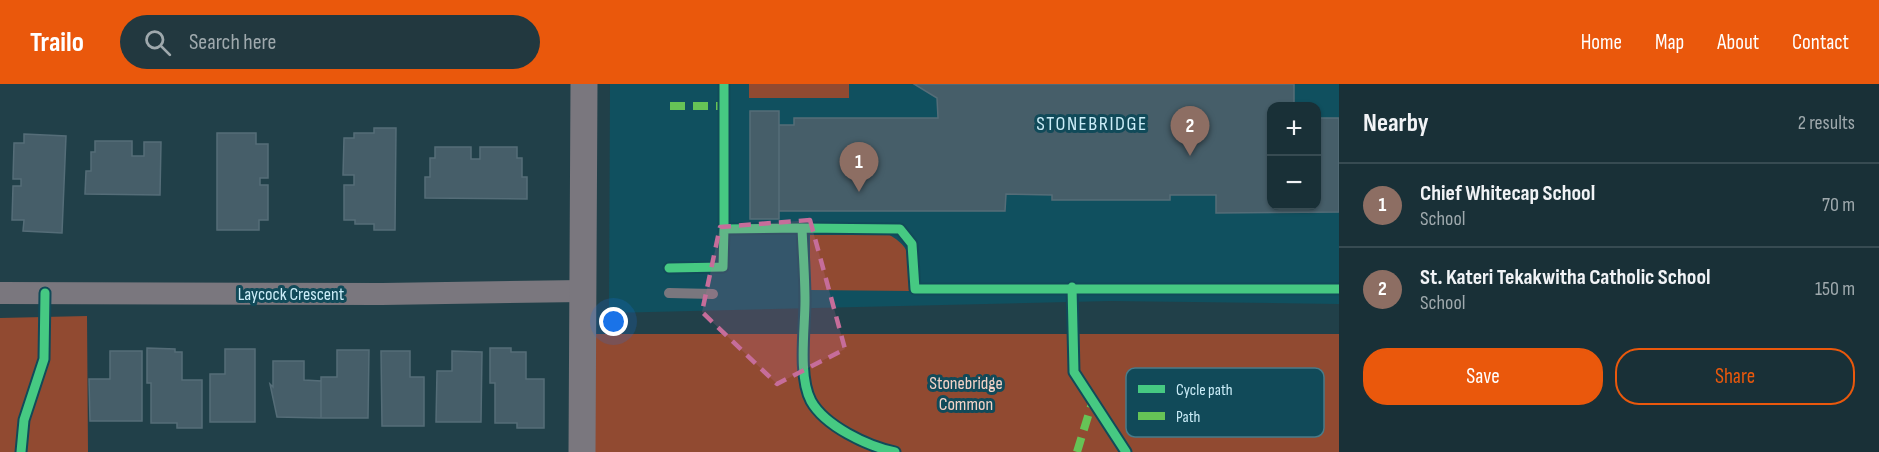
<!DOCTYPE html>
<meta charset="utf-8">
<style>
body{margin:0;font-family:"Sofia Sans Condensed",sans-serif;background:#22383f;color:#f1f3f6}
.controls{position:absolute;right:18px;top:18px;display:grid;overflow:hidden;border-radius:12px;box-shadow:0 2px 4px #0004}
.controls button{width:54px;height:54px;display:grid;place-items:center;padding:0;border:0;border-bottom:2px solid #374b52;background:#193037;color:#f1f3f6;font:30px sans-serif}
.you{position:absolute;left:614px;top:238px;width:21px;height:21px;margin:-15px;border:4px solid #fff;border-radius:50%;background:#1a73e8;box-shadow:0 0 0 9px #1a73e833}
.badge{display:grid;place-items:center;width:39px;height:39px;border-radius:50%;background:#ea580c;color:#fff;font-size:20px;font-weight:700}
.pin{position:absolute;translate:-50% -50px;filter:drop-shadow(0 2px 3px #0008)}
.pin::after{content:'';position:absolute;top:32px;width:21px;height:18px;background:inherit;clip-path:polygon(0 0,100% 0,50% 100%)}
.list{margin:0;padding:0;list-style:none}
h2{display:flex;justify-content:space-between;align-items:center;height:78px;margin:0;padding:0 24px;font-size:26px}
h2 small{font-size:20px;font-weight:400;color:#9fa9ad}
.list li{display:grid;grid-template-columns:39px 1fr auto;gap:18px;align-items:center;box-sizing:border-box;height:84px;padding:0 24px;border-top:2px solid #374b52}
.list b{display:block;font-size:22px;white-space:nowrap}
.list p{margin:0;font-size:20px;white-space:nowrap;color:#9fa9ad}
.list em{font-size:20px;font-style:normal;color:#9fa9ad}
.actions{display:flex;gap:12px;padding:18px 24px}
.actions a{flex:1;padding:14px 0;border:2px solid #ea580c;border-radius:24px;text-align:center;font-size:21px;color:#ea580c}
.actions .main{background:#ea580c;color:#fff}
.icon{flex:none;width:33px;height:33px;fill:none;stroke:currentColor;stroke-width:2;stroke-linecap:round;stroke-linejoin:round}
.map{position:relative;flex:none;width:1339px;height:368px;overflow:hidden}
header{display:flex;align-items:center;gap:36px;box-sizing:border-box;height:84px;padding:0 30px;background:#ea580c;color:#fff}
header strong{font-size:28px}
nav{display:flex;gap:33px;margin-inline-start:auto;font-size:21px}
.search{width:420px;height:54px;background:#22383f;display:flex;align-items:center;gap:15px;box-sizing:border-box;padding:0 21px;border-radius:33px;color:#9fa9ad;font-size:22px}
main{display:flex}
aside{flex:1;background:#193037}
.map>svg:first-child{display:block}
</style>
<header>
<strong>Trailo</strong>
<div class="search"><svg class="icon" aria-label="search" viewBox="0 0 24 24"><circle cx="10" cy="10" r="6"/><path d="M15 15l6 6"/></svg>Search here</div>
<nav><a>Home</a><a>Map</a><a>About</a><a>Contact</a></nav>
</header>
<main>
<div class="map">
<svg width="1339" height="368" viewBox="0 0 1339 368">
<rect width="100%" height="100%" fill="#214049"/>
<path fill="#10505f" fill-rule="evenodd" d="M 610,0 L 1339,0 L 1339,220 L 1110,217 L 609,229 ZM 1272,22 L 1316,22 L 1316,122 L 1272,122 Z"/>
<path fill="#914a31" d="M 749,0 L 849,0 L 849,14 L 749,14 Z
M 888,150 C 915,165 910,179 910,207 L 810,206 L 810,151 Z
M 87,232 L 88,368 L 0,368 L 0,234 Z
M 593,250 L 1339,250 L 1339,368 L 593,368 Z"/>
<path fill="#465e69" stroke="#556d78" stroke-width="1.5" d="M 914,0 L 1294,0 L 1294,22 L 1272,22 L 1272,122 L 1316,122 L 1316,34 L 1339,34 L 1339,128 L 1216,129 L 1216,111 L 1170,111 L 1170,116 L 1052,116 L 1052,111 L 1006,110 L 1005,127 L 779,127 L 779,41 L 794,41 L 794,34 L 938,34 L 937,14 Z
M 750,27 L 779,27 L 779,135 L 750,135 Z
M 374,44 L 396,44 L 395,146 L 374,146 L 374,140 L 355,140 L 355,136 L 344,136 L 344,101 L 354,101 L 354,91 L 343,91 L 344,54 L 354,54 L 354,49 L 374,49 Z
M 217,49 L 256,49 L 256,60 L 268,60 L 268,94 L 260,94 L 260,101 L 268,101 L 268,136 L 259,136 L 259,146 L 217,146 Z
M 24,50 L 66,52 L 62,149 L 23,147 L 24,136 L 12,136 L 13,102 L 21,102 L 21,95 L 13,95 L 14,59 L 24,59 Z
M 95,57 L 132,57 L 132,72 L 144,72 L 144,58 L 161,58 L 160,111 L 85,110 L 86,87 L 91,87 L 91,68 L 95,68 Z
M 435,63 L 471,63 L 471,75 L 480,75 L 480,63 L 517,63 L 517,74 L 522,74 L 522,93 L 527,93 L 527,115 L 425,114 L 425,93 L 430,93 L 430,74 L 435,74 Z
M 147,264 L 175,265 L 175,268 L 182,268 L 182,296 L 202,296 L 202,344 L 177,344 L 177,339 L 151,339 L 151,299 L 147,299 Z
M 490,264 L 511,264 L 511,268 L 526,268 L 526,295 L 544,295 L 544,344 L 517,344 L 517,339 L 495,339 L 495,299 L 490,299 Z
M 225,265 L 255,265 L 255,338 L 210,338 L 210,290 L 225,290 Z
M 337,266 L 369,266 L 368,334 L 321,334 L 321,293 L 337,293 Z
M 110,267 L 142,267 L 142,337 L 90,337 L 89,295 L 110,295 Z
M 381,267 L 410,267 L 410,293 L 424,293 L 424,342 L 382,342 Z
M 452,267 L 482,268 L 481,338 L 436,338 L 437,287 L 452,287 Z
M 273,277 L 304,277 L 304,296 L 321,297 L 321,334 L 277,333 L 270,300 L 273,303 Z"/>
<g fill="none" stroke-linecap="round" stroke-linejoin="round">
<path stroke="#7a777e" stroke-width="10" d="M 669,209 L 713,210"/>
<path stroke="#7a777e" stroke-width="22" d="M 0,209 L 382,210 L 582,207"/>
<path stroke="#7a777e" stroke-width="27" d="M 582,368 L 584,0"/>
<path stroke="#66c356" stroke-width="8" stroke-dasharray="15 8" stroke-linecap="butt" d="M 670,22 L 724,22
M 1077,368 L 1093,316"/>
<defs>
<path id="cycleway" d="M 724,0 L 724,145
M 802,144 L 900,145 L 912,160 L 915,205 L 1339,205
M 669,184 L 723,183 L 724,145 L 802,144 C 803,168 805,193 805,217 C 805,244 798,293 811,317 C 825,342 867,362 895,368
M 1072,203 L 1074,288 L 1126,368
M 21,368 L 24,336 L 44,275 L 45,209"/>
</defs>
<use href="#cycleway" stroke="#114a59" stroke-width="13"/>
<use href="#cycleway" stroke="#46c982" stroke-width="9"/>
</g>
<path fill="#c66d9a" fill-opacity="0.2" stroke="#c66d9a" stroke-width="4.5" stroke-dasharray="12 8" stroke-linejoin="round" d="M 810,136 L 845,265 L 777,300 L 702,228 L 720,143 Z"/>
<g text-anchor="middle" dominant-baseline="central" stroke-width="6" stroke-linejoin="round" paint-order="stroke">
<g font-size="18" fill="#cbedf8" stroke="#114a59">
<text x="291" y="210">Laycock Crescent</text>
</g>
<g font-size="18" fill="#f4d4c8" stroke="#114a59">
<text x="966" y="299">Stonebridge<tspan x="966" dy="21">Common</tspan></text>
</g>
<g font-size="20" letter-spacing="1.5" fill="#cbedf8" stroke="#114a59">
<text x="1092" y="40">STONEBRIDGE</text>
</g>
</g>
<rect x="1126" y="284" width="198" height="69" rx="9" fill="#114a59" stroke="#497b89" stroke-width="1.5"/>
<rect x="1138" y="301" width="27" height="8" fill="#46c982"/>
<rect x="1138" y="328" width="27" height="8" fill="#66c356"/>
<g font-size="16" fill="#cbedf8">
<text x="1176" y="311">Cycle path</text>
<text x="1176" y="338">Path</text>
</g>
</svg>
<div class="controls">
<button>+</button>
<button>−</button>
</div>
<div class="you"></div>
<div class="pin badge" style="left:859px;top:108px;background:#8d6e63">1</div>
<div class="pin badge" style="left:1190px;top:72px;background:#8d6e63">2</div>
</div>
<aside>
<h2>Nearby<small>2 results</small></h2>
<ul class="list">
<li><span class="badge" style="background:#8d6e63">1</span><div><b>Chief Whitecap School</b><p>School</p></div><em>70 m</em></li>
<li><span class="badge" style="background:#8d6e63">2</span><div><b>St. Kateri Tekakwitha Catholic School</b><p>School</p></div><em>150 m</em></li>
</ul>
<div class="actions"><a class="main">Save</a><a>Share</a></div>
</aside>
</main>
